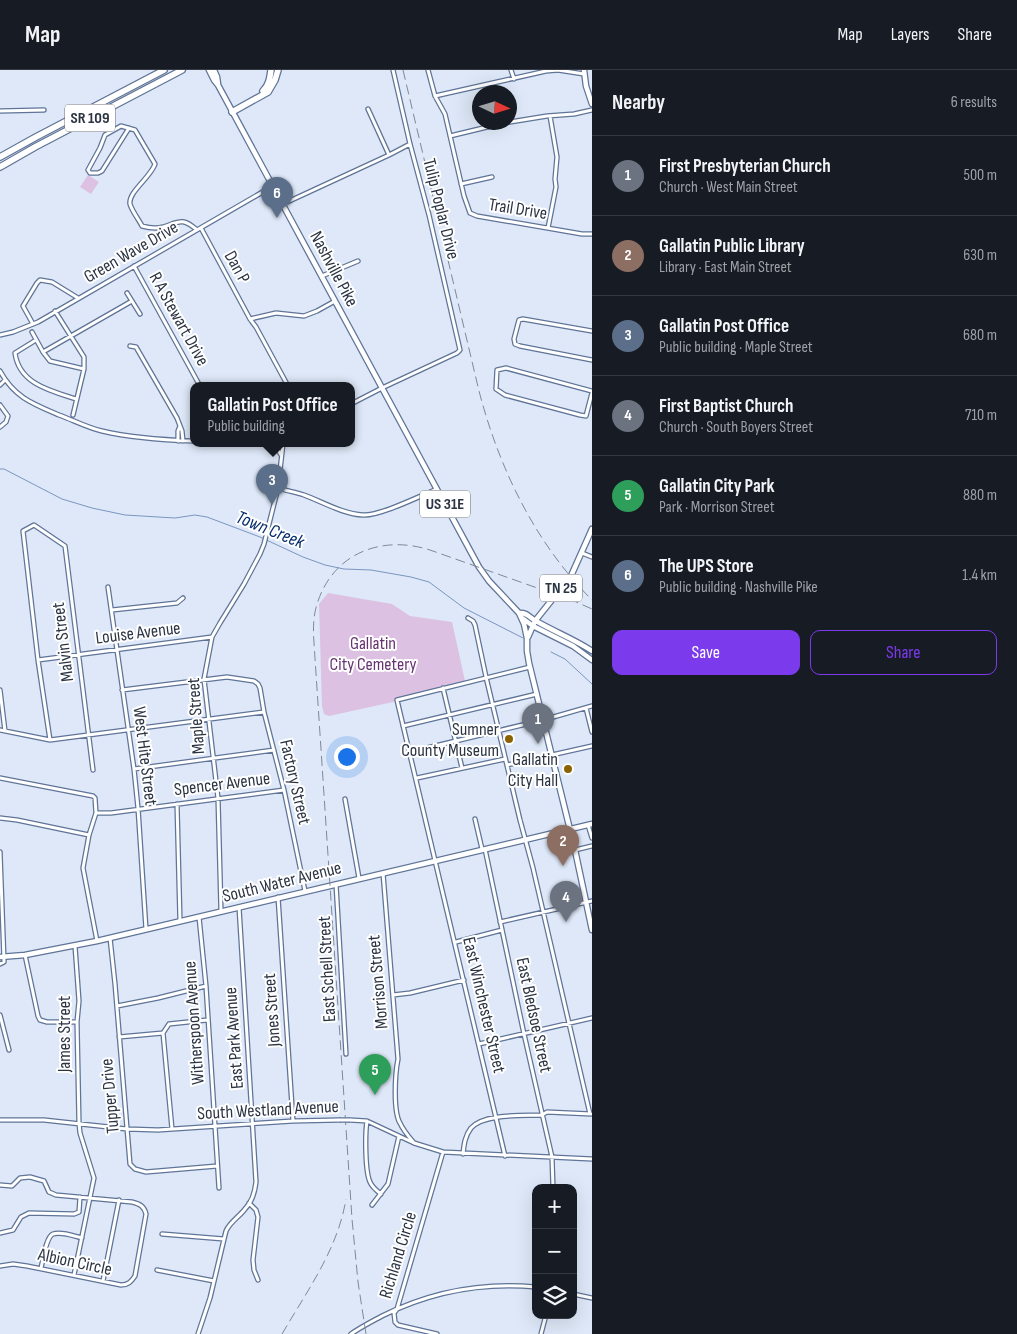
<!DOCTYPE html>
<meta charset="utf-8">
<style>
body{margin:0;font-family:"Sofia Sans Condensed",sans-serif;background:#242831;color:#f1f3f6}
.controls{position:absolute;right:15px;bottom:15px;display:grid;overflow:hidden;border-radius:10px;box-shadow:0 5px 20px #0002}
.controls button{width:45px;height:45px;display:grid;place-items:center;padding:0;border:0;border-bottom:1px solid #363941;background:#171b24;color:#f1f3f6;font:25px sans-serif}
.compass{position:absolute;left:472px;top:15px;width:45px;height:45px;border-radius:50%;background:#171b24;box-shadow:0 5px 20px #0002;rotate:94deg}
.you{position:absolute;left:346px;top:686px;width:18px;height:18px;margin:-12px;border:4px solid #fff;border-radius:50%;background:#1a73e8;box-shadow:0 0 0 8px #1a73e833}
.badge{display:grid;place-items:center;width:32px;height:32px;border-radius:50%;background:#7c3aed;color:#fff;font-size:16px;font-weight:700}
.pin{position:absolute;translate:-50% -41px;filter:drop-shadow(0 1px 2px #0008)}
.pin::after{content:'';position:absolute;top:26px;width:18px;height:15px;background:inherit;clip-path:polygon(0 0,100% 0,50% 100%)}
.popup{position:absolute;left:190px;top:312px;width:165px;height:65px;box-sizing:border-box;display:grid;place-content:center;border-radius:10px;background:#171b24;filter:drop-shadow(0 1px 4px #0005);font-size:16px;white-space:nowrap;color:#9ea1a6}
.popup b{font-size:19px;color:#f1f3f6}
.popup::after{content:'';position:absolute;left:50%;top:100%;margin-left:-10px;border:10px solid transparent;border-top-color:#171b24}
.list{margin:0;padding:0;list-style:none}
h2{display:flex;justify-content:space-between;align-items:center;height:65px;margin:0;padding:0 20px;font-size:21px}
h2 small{font-size:16px;font-weight:400;color:#9ea1a6}
.list li{display:grid;grid-template-columns:32px 1fr auto;gap:15px;align-items:center;box-sizing:border-box;height:80px;padding:0 20px;border-top:1px solid #363941}
.list b{display:block;font-size:19px;white-space:nowrap}
.list p{margin:0;font-size:16px;white-space:nowrap;color:#9ea1a6}
.list em{font-size:16px;font-style:normal;color:#9ea1a6}
.actions{display:flex;gap:10px;padding:15px 20px}
.actions a{flex:1;padding:11px 0;border:1px solid #7c3aed;border-radius:10px;text-align:center;font-size:18px;color:#7c3aed}
.actions .main{background:#7c3aed;color:#fff}
.icon{flex:none;width:28px;height:28px;fill:none;stroke:currentColor;stroke-width:2;stroke-linecap:round;stroke-linejoin:round}
.map{position:relative;flex:none;width:592px;height:1264px;overflow:hidden}
header{display:flex;align-items:center;gap:30px;box-sizing:border-box;height:70px;padding:0 25px;background:#171b24;border-bottom:1px solid #363941}
header strong{font-size:24px}
nav{display:flex;gap:28px;margin-inline-start:auto;font-size:18px}
main{display:flex}
aside{flex:1;background:#171b24}
.map>svg:first-child{display:block}
</style>
<header>
<strong>Map</strong>
<nav><a>Map</a><a>Layers</a><a>Share</a></nav>
</header>
<main>
<div class="map">
<svg width="592" height="1264" viewBox="0 0 592 1264">
<rect width="100%" height="100%" fill="#dee8f8"/>
<path fill="#dcc1e2" d="M 88,105 L 99,112 L 91,124 L 80,117 Z
M 328,523 L 392,534 L 410,546 L 452,552 L 465,611 L 400,628 L 393,632 L 329,646 L 324,644 L 322,636 L 319,534 Z"/>
<g fill="none" stroke-linecap="round" stroke-linejoin="round">
<path stroke="#7b95c0" stroke-width="1" d="M 0,399 L 4,399 L 62,429 L 92,438 L 125,445 L 175,448 L 195,445 L 207,447 L 260,467 L 303,487 L 325,495 L 344,499 L 371,500 L 411,507 L 429,512 L 464,538 L 523,568
M 551,582 L 565,589 L 592,614"/>
<defs>
<path id="minor" d="M 428,0 L 435,26 L 445,44 L 464,126 L 470,143 L 477,146 L 582,164 L 592,164
M 511,0 L 514,9
M 558,0 L 584,4
M 435,26 L 546,1 L 558,0
M 368,39 L 389,85
M 0,41 L 44,40
M 510,52 L 547,46 L 574,44 L 592,40
M 129,58 L 102,101 L 98,103 L 90,103 L 88,100 L 100,78 L 105,65 L 121,56 L 135,60 L 155,94 C 151,107 128,122 130,134 C 132,141 139,150 142,156 C 149,158 156,159 163,157 C 179,152 182,147 197,160
M 450,66 L 508,52
M 461,114 L 492,107
M 283,134 L 389,85 L 410,74
M 201,158 L 250,249 L 256,257 L 288,316
M 548,158 L 556,117 L 555,109 L 557,87 L 550,46
M 134,196 L 200,316
M 322,206 L 358,191
M 127,223 L 140,244
M 55,241 L 84,287 L 84,299 L 73,345
M 250,249 L 276,243 L 304,246 L 317,241 L 335,231
M 33,254 L 23,236 L 37,213 L 40,210 L 52,212 L 78,228
M 592,261 L 523,249 L 519,250 L 514,269 L 515,274 L 520,276 L 592,290
M 32,262 L 43,282 L 50,291 L 84,299
M 0,265 L 13,262 L 38,252 L 273,116
M 36,270 L 15,283 C 19,314 51,321 76,329
M 130,276 L 136,277 L 177,348 L 182,361 L 183,371
M 43,282 L 132,231
M 0,301 C 14,327 33,334 59,345 C 73,350 88,358 102,361 C 132,368 163,370 193,371
M 0,315 L 5,310
M 592,321 L 506,298 L 497,300 L 496,319 L 505,325 L 580,345 L 586,346 L 592,323
M 351,334 L 382,318 L 457,283 L 460,280 L 429,145 L 410,74 L 393,0
M 0,335 L 8,346 L 6,352 L 0,357
M 178,371 L 178,361 L 180,356
M 273,374 L 277,378 L 281,385
M 278,418 C 287,421 296,422 304,425 C 323,432 343,444 363,445 C 380,446 420,426 437,419
M 582,483 L 592,487
M 108,517 L 134,699 L 138,738 L 146,859
M 112,540 L 177,533 L 183,528
M 468,548 L 473,551 L 475,555 L 486,607 L 520,750 L 533,798 L 590,1044
M 38,590 L 212,567
M 443,618 L 462,698
M 0,620 L 5,661
M 122,620 L 227,607 L 254,611 L 258,614 L 260,618 L 264,642 L 284,720 L 305,821
M 586,638 L 592,662
M 403,656 L 537,624
M 0,660 L 50,670 L 264,642
M 50,670 L 38,590 L 23,461 L 34,455 L 65,476 L 93,700
M 410,682 L 543,650 L 592,636
M 507,695 L 592,676
M 134,699 L 274,680
M 0,708 L 93,726 L 95,728 L 96,743 L 89,765 L 83,798 L 97,871
M 417,708 L 505,689
M 345,729 L 359,808
M 177,734 L 180,851
M 96,743 L 111,743 L 284,720
M 0,748 L 17,750 L 89,765
M 475,749 L 482,779
M 588,755 L 592,768
M 485,779 L 524,964 L 552,1087 L 553,1118
M 575,780 L 592,776
M 0,782 L 4,890 L 4,892 L 0,894
M 383,803 L 398,989 C 395,1004 393,1041 400,1053 C 403,1060 409,1067 414,1073
M 336,814 L 346,984
M 278,827 L 293,1051
M 221,841 L 218,728 L 204,609 L 212,567 L 220,553 L 244,514 L 260,484 L 264,474 L 278,418 L 283,374
M 199,847 L 206,916 L 219,1118
M 500,852 L 592,831
M 110,868 L 115,914 L 130,1094 L 135,1099 L 146,1102 L 217,1096
M 456,872 L 502,860
M 25,885 L 38,946 L 40,950 L 47,952 L 77,952
M 393,925 L 410,923 L 464,910
M 117,936 L 158,928 L 206,916
M 0,945 L 9,980
M 163,963 L 172,1059
M 163,963 L 169,954 L 207,950
M 119,967 L 163,963
M 479,974 L 592,948
M 0,1050 L 44,1050 L 127,1059 L 158,1060 L 293,1051 L 339,1050
M 350,1050 L 367,1051 L 414,1073 L 443,1082 L 592,1089
M 367,1051 C 365,1064 365,1101 370,1112 C 372,1117 377,1121 381,1124
M 463,1084 C 464,1074 465,1066 471,1058 C 484,1043 524,1046 542,1045 L 547,1042 L 591,1044
M 505,1086 L 397,630 L 530,597
M 0,1115 L 12,1116 L 20,1108 L 30,1107 L 44,1111 L 49,1122 L 56,1125 L 132,1132 C 140,1134 144,1136 146,1144 L 135,1206 C 131,1212 128,1215 121,1215 L 27,1196 L 13,1194 L 0,1196
M 249,1133 L 256,1140 L 258,1147 L 253,1190 L 254,1200 L 258,1210
M 372,1135 L 388,1114 L 399,1066
M 0,1163 L 13,1160 L 21,1147 L 29,1143 L 74,1144 L 79,1142 L 80,1127
M 162,1164 L 224,1169
M 41,1198 C 43,1190 46,1167 53,1164 C 61,1161 74,1166 82,1168
M 157,1200 L 214,1211
M 74,1205 L 94,1108 L 80,1063 L 79,1053 L 77,952 L 79,931 L 75,876
M 103,1211 L 119,1130
M 573,1224 L 592,1228
M 198,1264 L 210,1228 L 226,1161 C 230,1152 239,1147 245,1139 C 252,1132 255,1121 256,1112 L 239,837
M 351,1264 C 361,1257 371,1252 382,1246 C 430,1222 482,1212 536,1217
M 437,1264 L 398,1255 L 395,1252 L 394,1243 L 397,1239 L 443,1082
M 541,1264 L 546,1245"/>
<path id="major" d="M 209,0 L 214,10 L 218,15 L 479,497 L 489,511 L 519,543 L 524,554 L 527,568 L 527,581 L 529,593 L 575,780 L 592,860
M 214,0 L 217,7 L 218,14
M 584,0 L 586,16 L 592,34
M 519,543 C 527,542 530,548 536,551 C 555,562 574,569 592,581
M 522,548 L 533,556 L 573,576 L 592,590
M 528,567 L 535,551 L 571,506 L 592,459
M 0,887 L 25,885 L 97,871 L 592,754"/>
<path id="highway" d="M 263,21 C 269,15 270,8 271,0
M 232,42 L 268,22 L 275,10 L 278,0
M 0,87 L 36,67 L 164,0
M 0,97 L 35,77 L 182,0"/>
</defs>
<use href="#minor" stroke="#5f7497" stroke-width="5.5"/>
<use href="#major" stroke="#5f7497" stroke-width="7"/>
<use href="#highway" stroke="#5f7497" stroke-width="8"/>
<use href="#minor" stroke="#fff" stroke-width="3"/>
<use href="#major" stroke="#fff" stroke-width="4.5"/>
<use href="#highway" stroke="#fff" stroke-width="5.5"/>
<path stroke="#7e8897" stroke-width="1" stroke-dasharray="10 5" stroke-linecap="butt" d="M 403,0 L 479,321 C 499,398 535,473 592,530
M 282,1264 C 307,1221 338,1179 346,1129
M 366,1264 L 358,1212 L 352,1149 L 314,573 C 313,559 313,545 318,531 C 335,482 383,465 430,480 L 574,531 L 592,539"/>
<defs>
<path id="minor-bridge" d="M 339,1050 L 350,1050"/>
</defs>
<use href="#minor-bridge" stroke="#5f7497" stroke-width="5.5" stroke-linecap="butt"/>
<use href="#minor-bridge" stroke="#fff" stroke-width="3"/>
</g>
<g fill="#8a6202" stroke="#fff" stroke-width="2">
<circle cx="509" cy="669" r="5"/>
<circle cx="568" cy="699" r="5"/>
</g>
<g text-anchor="middle" dominant-baseline="central" stroke-width="4" stroke-linejoin="round" paint-order="stroke">
<g fill="#fff" stroke="#6b717b" stroke-width="1">
<rect x="65" y="34.5" width="50" height="27" rx="4"/>
<rect x="420" y="420.5" width="50" height="27" rx="4"/>
<rect x="540" y="504.5" width="42" height="27" rx="4"/>
</g>
<g font-size="16" font-weight="bold" fill="#2b3443">
<text x="90" y="48">SR 109</text>
<text x="445" y="434">US 31E</text>
<text x="561" y="518">TN 25</text>
</g>
<g font-size="18" fill="#2b3443" stroke="#fff">
<text transform="translate(441 139) rotate(76)">Tulip Poplar Drive</text>
<text transform="translate(518 139) rotate(9)">Trail Drive</text>
<text transform="translate(131 182) rotate(-30)">Green Wave Drive</text>
<text transform="translate(237 197) rotate(61)">Dan P</text>
<text transform="translate(334 199) rotate(62)">Nashville Pike</text>
<text transform="translate(179 249) rotate(61)">R A Stewart Drive</text>
<text transform="translate(138 563) rotate(-7)">Louise Avenue</text>
<text transform="translate(63 572) rotate(-97)">Malvin Street</text>
<text transform="translate(196 646) rotate(-94)">Maple Street</text>
<text transform="translate(145 686) rotate(83)">West Hite Street</text>
<text transform="translate(295 712) rotate(77)">Factory Street</text>
<text transform="translate(222 714) rotate(-7)">Spencer Avenue</text>
<text transform="translate(282 812) rotate(-14)">South Water Avenue</text>
<text transform="translate(327 899) rotate(-93)">East Schell Street</text>
<text transform="translate(378 912) rotate(-95)">Morrison Street</text>
<text transform="translate(484 935) rotate(77)">East Winchester Street</text>
<text transform="translate(272 940) rotate(-94)">Jones Street</text>
<text transform="translate(534 945) rotate(78)">East Bledsoe Street</text>
<text transform="translate(194 953) rotate(-94)">Witherspoon Avenue</text>
<text transform="translate(64 964) rotate(-90)">James Street</text>
<text transform="translate(234 968) rotate(-94)">East Park Avenue</text>
<text transform="translate(110 1026) rotate(-95)">Tupper Drive</text>
<text transform="translate(268 1040) rotate(-3)">South Westland Avenue</text>
<text transform="translate(398 1185) rotate(-73)">Richland Circle</text>
<text transform="translate(75 1192) rotate(12)">Albion Circle</text>
</g>
<g font-size="18" fill="#673373" stroke="#fff">
<text x="373" y="573">Gallatin<tspan x="373" dy="21">City Cemetery</tspan></text>
</g>
<g font-size="18" fill="#2b3443" stroke="#fff" text-anchor="end">
<text x="499" y="659">Sumner<tspan x="499" dy="21">County Museum</tspan></text>
<text x="558" y="689">Gallatin<tspan x="558" dy="21">City Hall</tspan></text>
</g>
<g font-size="19" font-style="italic" fill="#082f6e" stroke="#fff">
<text transform="translate(270 460) rotate(22)">Town Creek</text>
</g>
</g>
</svg>
<div class="controls">
<button>+</button>
<button>−</button>
<button><svg class="icon" aria-label="layers" viewBox="0 0 24 24"><path d="M12 4l9 5-9 5-9-5zM3 14l9 5 9-5"/></svg></button>
</div>
<svg class="compass" viewBox="-18 -18 36 36"><path d="M0-13l5 13h-10z" fill="#e53935"/><path d="M0 13l5-13h-10z" fill="#9ea1a6"/></svg>
<div class="you"></div>
<div class="pin badge" style="left:538px;top:674px;background:#6b7280">1</div>
<div class="pin badge" style="left:563px;top:796px;background:#8d6e63">2</div>
<div class="pin badge" style="left:272px;top:435px;background:#5c6f8a">3</div>
<div class="popup"><b>Gallatin Post Office</b>Public building</div>
<div class="pin badge" style="left:566px;top:852px;background:#6b7280">4</div>
<div class="pin badge" style="left:375px;top:1025px;background:#2e9e5b">5</div>
<div class="pin badge" style="left:277px;top:148px;background:#5c6f8a">6</div>
</div>
<aside>
<h2>Nearby<small>6 results</small></h2>
<ul class="list">
<li><span class="badge" style="background:#6b7280">1</span><div><b>First Presbyterian Church</b><p>Church · West Main Street</p></div><em>500 m</em></li>
<li><span class="badge" style="background:#8d6e63">2</span><div><b>Gallatin Public Library</b><p>Library · East Main Street</p></div><em>630 m</em></li>
<li><span class="badge" style="background:#5c6f8a">3</span><div><b>Gallatin Post Office</b><p>Public building · Maple Street</p></div><em>680 m</em></li>
<li><span class="badge" style="background:#6b7280">4</span><div><b>First Baptist Church</b><p>Church · South Boyers Street</p></div><em>710 m</em></li>
<li><span class="badge" style="background:#2e9e5b">5</span><div><b>Gallatin City Park</b><p>Park · Morrison Street</p></div><em>880 m</em></li>
<li><span class="badge" style="background:#5c6f8a">6</span><div><b>The UPS Store</b><p>Public building · Nashville Pike</p></div><em>1.4 km</em></li>
</ul>
<div class="actions"><a class="main">Save</a><a>Share</a></div>
</aside>
</main>
